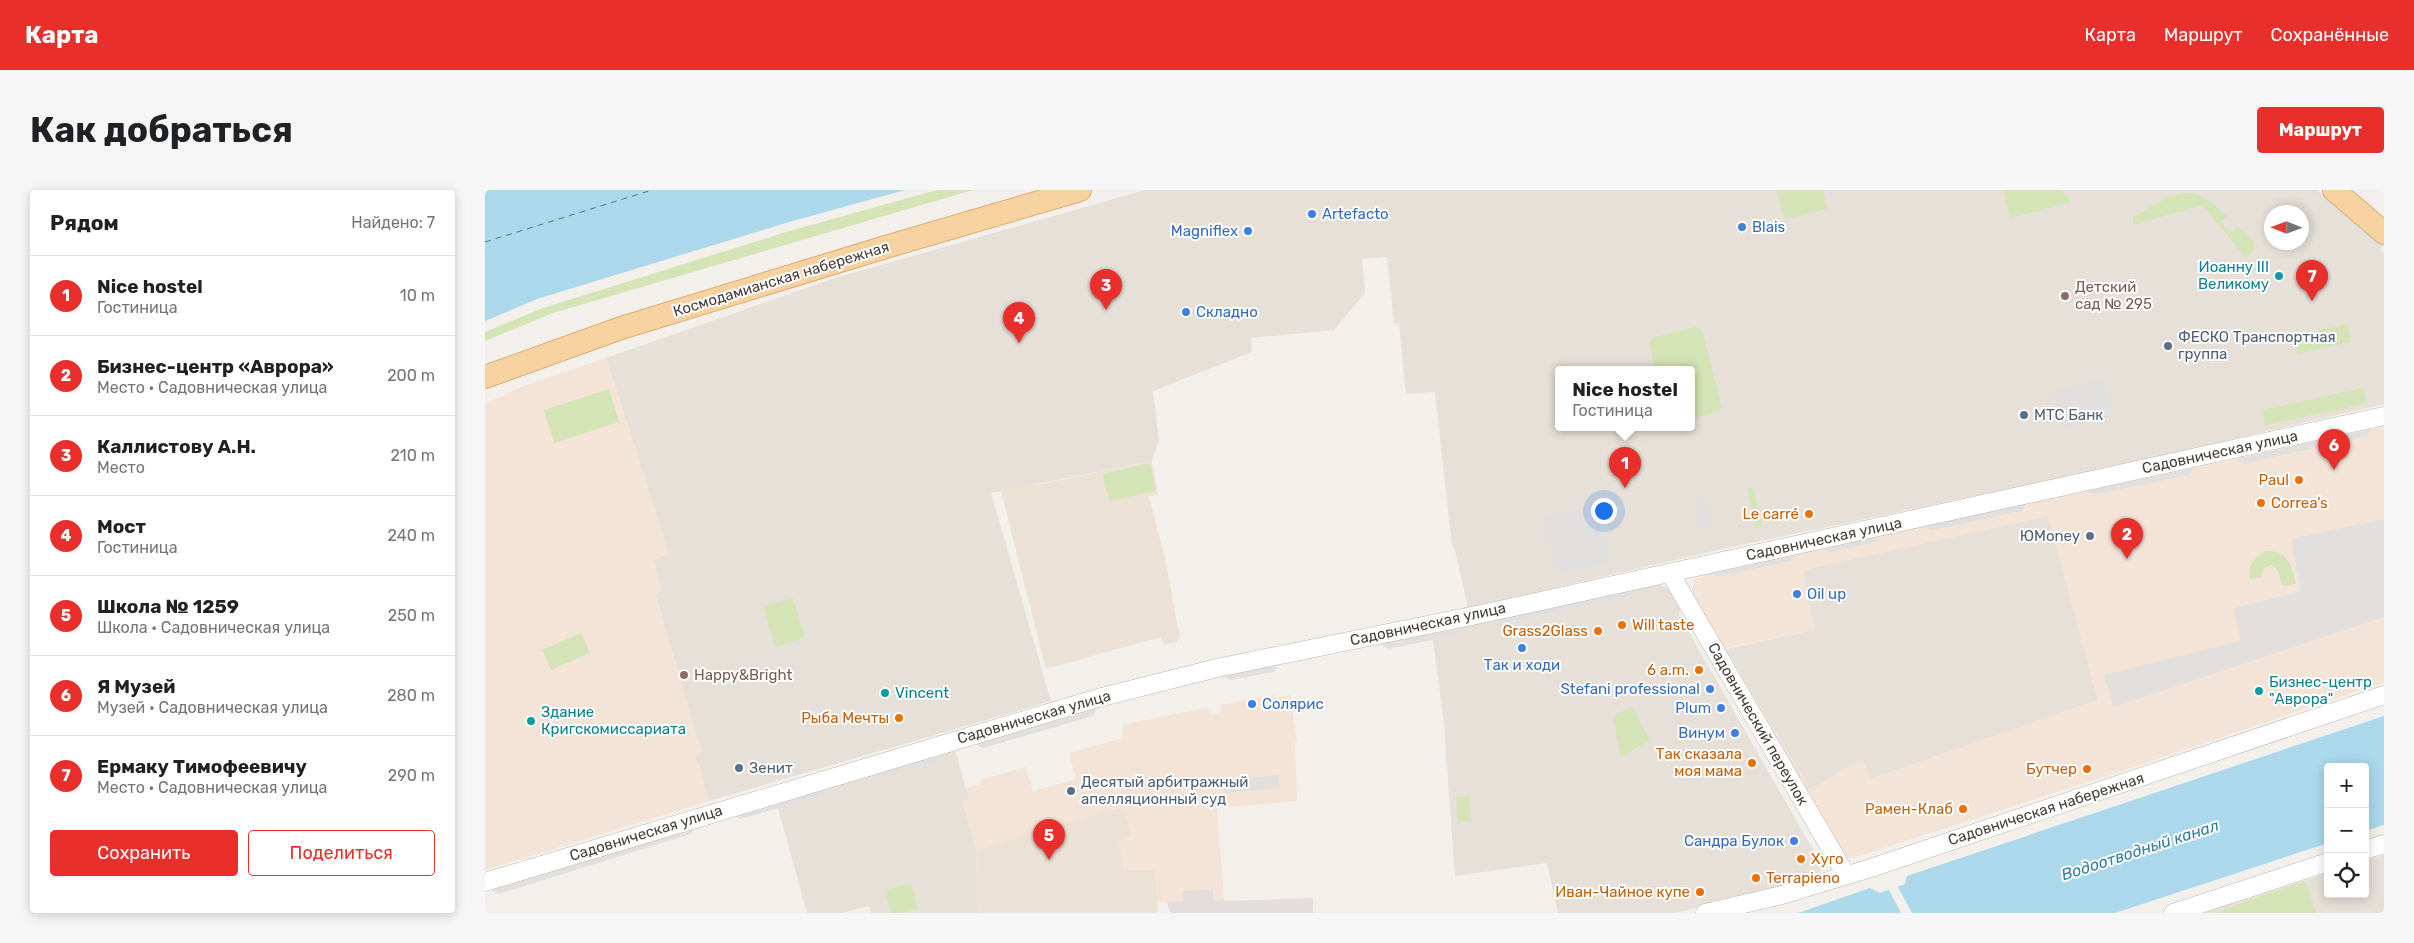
<!DOCTYPE html>
<html lang="ru">
<meta charset="utf-8">
<style>
body{margin:0;font-family:Rubik,sans-serif;background:#f6f6f6;color:#202124}
.controls{position:absolute;right:15px;bottom:15px;display:grid;overflow:hidden;border-radius:5px;box-shadow:0 2px 12px #0003}
.controls button{width:45px;height:45px;display:grid;place-items:center;padding:0;border:0;border-bottom:1px solid #e0e0e0;background:#fff;color:#202124;font:25px sans-serif}
.compass{position:absolute;left:1779px;top:15px;width:45px;height:45px;border-radius:50%;background:#fff;box-shadow:0 2px 12px #0003;rotate:271deg}
.you{position:absolute;left:1118px;top:320px;width:18px;height:18px;margin:-12px;border:4px solid #fff;border-radius:50%;background:#1a73e8;box-shadow:0 0 0 8px #1a73e833}
.badge{display:grid;place-items:center;width:32px;height:32px;border-radius:50%;background:#e92f2b;color:#fff;font-size:16px;font-weight:700}
.pin{position:absolute;translate:-50% -41px;filter:drop-shadow(0 1px 2px #0008)}
.pin::after{content:'';position:absolute;top:26px;width:18px;height:15px;background:inherit;clip-path:polygon(0 0,100% 0,50% 100%)}
.popup{position:absolute;left:1070px;top:176px;width:140px;height:65px;box-sizing:border-box;display:grid;place-content:center;border-radius:5px;background:#fff;filter:drop-shadow(0 1px 4px #0005);font-size:16px;white-space:nowrap;color:#757577}
.popup b{font-size:19px;color:#202124}
.popup::after{content:'';position:absolute;left:50%;top:100%;margin-left:-10px;border:10px solid transparent;border-top-color:#fff}
.list{margin:0;padding:0;list-style:none}
h2{display:flex;justify-content:space-between;align-items:center;height:65px;margin:0;padding:0 20px;font-size:21px}
h2 small{font-size:16px;font-weight:400;color:#757577}
.list li{display:grid;grid-template-columns:32px 1fr auto;gap:15px;align-items:center;box-sizing:border-box;height:80px;padding:0 20px;border-top:1px solid #e0e0e0}
.list b{display:block;font-size:19px;white-space:nowrap}
.list p{margin:0;font-size:16px;white-space:nowrap;color:#757577}
.list em{font-size:16px;font-style:normal;color:#757577}
.actions{display:flex;gap:10px;padding:15px 20px}
.actions a{flex:1;padding:11px 0;border:1px solid #e92f2b;border-radius:5px;text-align:center;font-size:18px;color:#e92f2b}
.actions .main{background:#e92f2b;color:#fff}
.icon{flex:none;width:28px;height:28px;fill:none;stroke:currentColor;stroke-width:2;stroke-linecap:round;stroke-linejoin:round}
.map{position:relative;flex:none;width:1899px;height:723px;overflow:hidden;border-radius:5px}
header{display:flex;align-items:center;gap:30px;box-sizing:border-box;height:70px;padding:0 25px;background:#e92f2b;color:#fff}
header strong{font-size:24px}
nav{display:flex;gap:28px;margin-inline-start:auto;font-size:18px}
.intro{display:flex;align-items:center;justify-content:space-between;box-sizing:border-box;height:120px;padding:0 30px}
h1{margin:0;font-size:35px}
.button{padding:12px 22px;border-radius:5px;background:#e92f2b;color:#fff;font-size:18px;font-weight:700}
main{display:flex;gap:30px;padding:0 30px}
aside{flex:1;background:#fff;border-radius:5px;box-shadow:0 2px 12px #0003}
.map>svg:first-child{display:block}
</style>
<header>
<strong>Карта</strong>
<nav><a>Карта</a><a>Маршрут</a><a>Сохранённые</a></nav>
</header>
<div class="intro"><h1>Как добраться</h1><a class="button">Маршрут</a></div>
<main>
<aside>
<h2>Рядом<small>Найдено: 7</small></h2>
<ul class="list">
<li><span class="badge">1</span><div><b>Nice hostel</b><p>Гостиница</p></div><em>10 m</em></li>
<li><span class="badge">2</span><div><b>Бизнес-центр «Аврора»</b><p>Место · Садовническая улица</p></div><em>200 m</em></li>
<li><span class="badge">3</span><div><b>Каллистову А.Н.</b><p>Место</p></div><em>210 m</em></li>
<li><span class="badge">4</span><div><b>Мост</b><p>Гостиница</p></div><em>240 m</em></li>
<li><span class="badge">5</span><div><b>Школа № 1259</b><p>Школа · Садовническая улица</p></div><em>250 m</em></li>
<li><span class="badge">6</span><div><b>Я Музей</b><p>Музей · Садовническая улица</p></div><em>280 m</em></li>
<li><span class="badge">7</span><div><b>Ермаку Тимофеевичу</b><p>Место · Садовническая улица</p></div><em>290 m</em></li>
</ul>
<div class="actions"><a class="main">Сохранить</a><a>Поделиться</a></div>
</aside>
<div class="map">
<svg width="1899" height="723" viewBox="0 0 1899 723">
<rect width="100%" height="100%" fill="#f3efea"/>
<path fill="#e7e0d8" fill-rule="evenodd" d="M 660,0 L 1823,0 L 1899,63 L 1899,214 L 1627,277 L 1237,359 L 983,418 L 969,356 L 967,356 L 950,202 L 921,204 L 914,133 L 909,134 L 902,67 L 877,69 L 880,103 L 849,140 L 766,148 L 767,162 L 668,201 L 674,252 L 667,271 L 506,303 L 566,511 L 224,611 L 210,564 L 216,562 L 170,403 L 177,401 L 168,369 L 184,364 L 121,168 L 347,89 ZM 1786,22 L 1816,22 L 1816,52 L 1786,52 ZM 1074,179 L 1206,179 L 1206,237 L 1074,237 Z
M 1563,326 L 1613,510 L 1386,589 L 1376,569 L 1325,600 L 1241,459 L 1330,440 L 1317,380 Z
M 1173,394 L 1183,398 L 1195,419 L 1194,425 L 1334,670 L 1337,675 L 1335,683 L 1293,697 L 1190,723 L 1073,723 L 1062,673 L 970,686 L 959,534 L 948,450 L 972,445 L 977,438 L 1014,429 L 1024,433 L 1153,404 L 1158,397 Z
M 470,560 L 484,609 L 478,612 L 491,660 L 493,723 L 386,723 L 384,716 L 357,723 L 322,723 L 293,618 L 339,605 L 342,598 L 419,575 L 426,580 L 451,573 L 456,564 Z
M 1899,665 L 1899,723 L 1717,723 L 1843,683 L 1843,704 L 1880,704 L 1880,671 Z"/>
<path fill="#f3e4d7" fill-rule="evenodd" d="M 121,168 L 184,365 L 168,370 L 177,401 L 170,404 L 217,563 L 210,565 L 224,611 L 0,680 L 0,214 L 33,198 Z
M 1899,236 L 1899,492 L 1643,579 L 1368,668 L 1359,666 L 1207,402 L 1209,390 L 1223,382 L 1233,387 L 1306,371 L 1312,363 L 1336,358 L 1344,363 L 1391,352 L 1395,345 L 1439,336 L 1537,321 L 1542,313 L 1601,301 L 1609,305 L 1703,285 L 1709,278 L 1750,269 L 1758,274 L 1881,247 L 1887,239 ZM 1563,326 L 1613,510 L 1386,589 L 1376,569 L 1325,600 L 1241,458 L 1330,440 L 1318,380 Z
M 789,505 L 790,508 L 805,505 L 812,551 L 810,552 L 812,611 L 732,618 L 739,709 L 728,710 L 727,699 L 697,701 L 698,711 L 672,713 L 670,680 L 641,681 L 634,652 L 646,648 L 637,617 L 491,660 L 478,611 L 484,609 L 481,598 L 496,594 L 495,590 L 541,577 L 548,601 L 591,589 L 584,563 L 638,548 L 637,535 L 723,517 L 725,524 L 736,522 L 735,515 Z"/>
<path fill="#e3dedb" d="M 728,699 L 728,710 L 739,709 L 739,711 L 828,708 L 828,723 L 685,723 L 682,712 L 698,711 L 697,701 Z"/>
<path fill="#ebe2d5" d="M 667,271 L 673,304 L 664,307 L 680,368 L 695,448 L 692,449 L 692,452 L 679,455 L 676,447 L 561,479 L 516,301 L 550,293 L 551,295 Z
M 637,617 L 647,647 L 634,652 L 640,680 L 670,680 L 673,723 L 493,723 L 491,660 Z"/>
<path fill="#d5e4b6" d="M 452,0 L 488,0 L 68,123 L 0,151 L 0,142 L 55,119 L 301,42 Z
M 1291,0 L 1338,0 L 1342,19 L 1299,29 Z
M 1518,0 L 1577,0 L 1586,12 L 1525,28 Z
M 1699,3 C 1718,2 1728,14 1742,26 L 1736,32 L 1746,42 L 1752,37 L 1754,37 L 1769,51 L 1769,60 L 1761,68 L 1717,15 L 1648,35 L 1648,27 L 1683,7 Z
M 1862,134 L 1866,152 L 1813,164 L 1809,146 Z
M 1210,137 L 1216,139 L 1218,143 L 1237,218 L 1232,222 L 1206,229 L 1206,179 L 1170,179 L 1164,153 L 1167,148 Z
M 1878,198 L 1881,211 L 1879,214 L 1780,235 L 1777,220 Z
M 124,199 L 134,232 L 69,253 L 59,220 Z
M 665,273 L 671,301 L 624,311 L 618,284 Z
M 1268,297 L 1277,336 L 1270,337 L 1262,298 Z
M 1781,361 C 1803,360 1807,376 1811,394 L 1797,396 L 1793,380 L 1786,375 L 1778,379 L 1777,387 L 1765,389 C 1763,375 1768,367 1781,361 Z
M 308,408 L 320,448 L 290,457 L 278,416 Z
M 96,443 L 105,463 L 66,480 L 57,460 Z
M 1146,516 L 1165,550 L 1136,567 L 1128,527 Z
M 984,606 L 986,631 L 973,632 L 971,607 Z
M 1820,691 L 1831,723 L 1729,723 Z
M 426,693 L 433,719 L 418,723 L 406,723 L 400,700 Z"/>
<path fill="#e2e0de" d="M 1823,0 L 1833,0 L 1899,55 L 1895,60 Z
M 1618,188 L 1627,227 L 1576,240 L 1567,201 Z
M 1887,239 L 1881,247 L 1758,274 L 1750,269 Z
M 1709,278 L 1704,285 L 1609,305 L 1601,301 Z
M 1219,307 L 1226,334 L 1216,337 L 1210,310 Z
M 1542,313 L 1537,321 L 1447,340 L 1439,336 Z
M 1111,314 L 1125,372 L 1072,384 L 1059,327 Z
M 1899,329 L 1899,427 L 1628,517 L 1619,485 L 1755,451 L 1749,418 L 1816,401 L 1806,349 Z
M 1395,345 L 1391,352 L 1344,363 L 1336,358 Z
M 1312,363 L 1306,371 L 1233,387 L 1223,382 Z
M 1158,397 L 1153,404 L 1024,433 L 1014,429 Z
M 977,438 L 973,445 L 903,459 L 895,454 Z
M 793,475 L 789,482 L 746,490 L 738,486 Z
M 612,518 L 608,526 L 498,558 L 490,554 Z
M 456,564 L 452,573 L 426,580 L 419,575 Z
M 794,585 L 795,598 L 739,603 L 737,590 Z
M 342,598 L 339,605 L 256,629 L 249,626 Z
M 209,637 L 206,644 L 14,704 L 6,700 Z"/>
<path fill="#abd9eb" d="M 0,0 L 420,0 L 304,32 L 52,109 L 0,131 Z
M 1899,526 L 1899,635 L 1880,641 L 1880,577 L 1843,577 L 1843,653 L 1630,723 L 1313,723 L 1385,698 L 1395,703 L 1420,694 L 1422,686 Z"/>
<path fill="#f3efea" d="M 1412,695 L 1427,723 L 1416,723 L 1403,698 Z"/>
<g fill="none" stroke-linecap="round" stroke-linejoin="round">
<path stroke="#357d9c" stroke-width="1" stroke-dasharray="6 5" stroke-linecap="butt" d="M 0,52 L 167,0"/>
<defs>
<path id="minor" d="M 1185,383 L 1361,685
M 1880,660 L 1899,654
M 0,692 L 613,508 L 732,478 L 1001,423 L 1899,226
M 1220,723 L 1297,705 L 1386,678 L 1899,505
M 1688,723 L 1843,672"/>
<path id="major" d="M 1849,0 L 1899,43
M 0,187 L 136,138 L 404,56 L 595,0"/>
</defs>
<use href="#minor" stroke="#beb6ad" stroke-width="19"/>
<use href="#major" stroke="#dbad70" stroke-width="24"/>
<use href="#minor" stroke="#fff" stroke-width="18"/>
<use href="#major" stroke="#f6d2a0" stroke-width="22"/>
</g>
<g fill="#3f7fe0" stroke="#fff" stroke-width="2">
<circle cx="827" cy="24" r="5"/>
<circle cx="1257" cy="37" r="5"/>
<circle cx="763" cy="41" r="5"/>
<circle cx="701" cy="122" r="5"/>
<circle cx="1312" cy="404" r="5"/>
<circle cx="1037" cy="458" r="5"/>
<circle cx="1225" cy="499" r="5"/>
<circle cx="767" cy="514" r="5"/>
<circle cx="1236" cy="518" r="5"/>
<circle cx="1250" cy="543" r="5"/>
<circle cx="1309" cy="651" r="5"/>
</g>
<g fill="#0f9aa8" stroke="#fff" stroke-width="2">
<circle cx="1794" cy="86" r="5"/>
<circle cx="1774" cy="501" r="5"/>
<circle cx="400" cy="503" r="5"/>
<circle cx="46" cy="531" r="5"/>
</g>
<g fill="#8d6e63" stroke="#fff" stroke-width="2">
<circle cx="1580" cy="106" r="5"/>
<circle cx="199" cy="485" r="5"/>
</g>
<g fill="#5c6f8a" stroke="#fff" stroke-width="2">
<circle cx="1683" cy="156" r="5"/>
<circle cx="1539" cy="225" r="5"/>
<circle cx="1605" cy="346" r="5"/>
<circle cx="254" cy="578" r="5"/>
<circle cx="586" cy="601" r="5"/>
</g>
<g fill="#e8710a" stroke="#fff" stroke-width="2">
<circle cx="1814" cy="290" r="5"/>
<circle cx="1776" cy="313" r="5"/>
<circle cx="1324" cy="324" r="5"/>
<circle cx="1137" cy="435" r="5"/>
<circle cx="1113" cy="441" r="5"/>
<circle cx="1214" cy="480" r="5"/>
<circle cx="414" cy="528" r="5"/>
<circle cx="1267" cy="573" r="5"/>
<circle cx="1602" cy="579" r="5"/>
<circle cx="1478" cy="619" r="5"/>
<circle cx="1316" cy="669" r="5"/>
<circle cx="1271" cy="688" r="5"/>
<circle cx="1215" cy="702" r="5"/>
</g>
<g text-anchor="middle" dominant-baseline="central" stroke-width="4" stroke-linejoin="round" paint-order="stroke">
<g font-size="15" fill="#366cbe" stroke="#fff" text-anchor="start">
<text x="837" y="24">Artefacto</text>
<text x="1267" y="37">Blais</text>
<text x="753" y="41" text-anchor="end">Magniflex</text>
<text x="711" y="122">Складно</text>
<text x="1322" y="404">Oil up</text>
<text x="1037" y="475" text-anchor="middle">Так и ходи</text>
<text x="1215" y="499" text-anchor="end">Stefani professional</text>
<text x="777" y="514">Солярис</text>
<text x="1226" y="518" text-anchor="end">Plum</text>
<text x="1240" y="543" text-anchor="end">Винум</text>
<text x="1299" y="651" text-anchor="end">Сандра Булок</text>
</g>
<g font-size="15" fill="#0d838f" stroke="#fff" text-anchor="start">
<text x="1784" y="77" text-anchor="end">Иоанну III<tspan x="1784" dy="17">Великому</tspan></text>
<text x="1784" y="492">Бизнес-центр<tspan x="1784" dy="17">"Аврора"</tspan></text>
<text x="410" y="503">Vincent</text>
<text x="56" y="522">Здание<tspan x="56" dy="17">Кригскомиссариата</tspan></text>
</g>
<g font-size="15" fill="#473f38" stroke="#fff">
<text transform="translate(296 89) rotate(-17)">Космодамианская набережная</text>
<text transform="translate(1735 262) rotate(-12)">Садовническая улица</text>
<text transform="translate(1339 349) rotate(-12)">Садовническая улица</text>
<text transform="translate(943 434) rotate(-12)">Садовническая улица</text>
<text transform="translate(549 527) rotate(-16)">Садовническая улица</text>
<text transform="translate(1273 534) rotate(60)">Садовнический переулок</text>
<text transform="translate(1561 619) rotate(-18)">Садовническая набережная</text>
<text transform="translate(161 643) rotate(-17)">Садовническая улица</text>
</g>
<g font-size="15" fill="#785e54" stroke="#fff" text-anchor="start">
<text x="1590" y="97">Детский<tspan x="1590" dy="17">сад № 295</tspan></text>
<text x="209" y="485">Happy&amp;Bright</text>
</g>
<g font-size="15" fill="#4e5e75" stroke="#fff" text-anchor="start">
<text x="1693" y="147">ФЕСКО Транспортная<tspan x="1693" dy="17">группа</tspan></text>
<text x="1549" y="225">МТС Банк</text>
<text x="1595" y="346" text-anchor="end">ЮMoney</text>
<text x="264" y="578">Зенит</text>
<text x="596" y="592">Десятый арбитражный<tspan x="596" dy="17">апелляционный суд</tspan></text>
</g>
<g font-size="15" fill="#c56008" stroke="#fff" text-anchor="end">
<text x="1804" y="290">Paul</text>
<text x="1786" y="313" text-anchor="start">Correa's</text>
<text x="1314" y="324">Le carré</text>
<text x="1147" y="435" text-anchor="start">Will taste</text>
<text x="1103" y="441">Grass2Glass</text>
<text x="1204" y="480">6 a.m.</text>
<text x="404" y="528">Рыба Мечты</text>
<text x="1257" y="564">Так сказала<tspan x="1257" dy="17">моя мама</tspan></text>
<text x="1592" y="579">Бутчер</text>
<text x="1468" y="619">Рамен-Клаб</text>
<text x="1326" y="669" text-anchor="start">Хуго</text>
<text x="1281" y="688" text-anchor="start">Terrapieno</text>
<text x="1205" y="702">Иван-Чайное купе</text>
</g>
<g font-size="16" font-style="italic" fill="#357d9c" stroke="#fff">
<text transform="translate(1655 660) rotate(-18)">Водоотводный канал</text>
</g>
</g>
</svg>
<div class="controls">
<button>+</button>
<button>−</button>
<button><svg class="icon" aria-label="locate" viewBox="0 0 24 24"><circle cx="12" cy="12" r="6"/><path d="M12 2v4M12 18v4M2 12h4M18 12h4"/></svg></button>
</div>
<svg class="compass" viewBox="-18 -18 36 36"><path d="M0-13l5 13h-10z" fill="#e53935"/><path d="M0 13l5-13h-10z" fill="#757577"/></svg>
<div class="you"></div>
<div class="pin badge" style="left:1140px;top:298px">1</div>
<div class="popup"><b>Nice hostel</b>Гостиница</div>
<div class="pin badge" style="left:1642px;top:369px">2</div>
<div class="pin badge" style="left:621px;top:120px">3</div>
<div class="pin badge" style="left:534px;top:153px">4</div>
<div class="pin badge" style="left:564px;top:670px">5</div>
<div class="pin badge" style="left:1849px;top:280px">6</div>
<div class="pin badge" style="left:1827px;top:111px">7</div>
</div>
</main>
